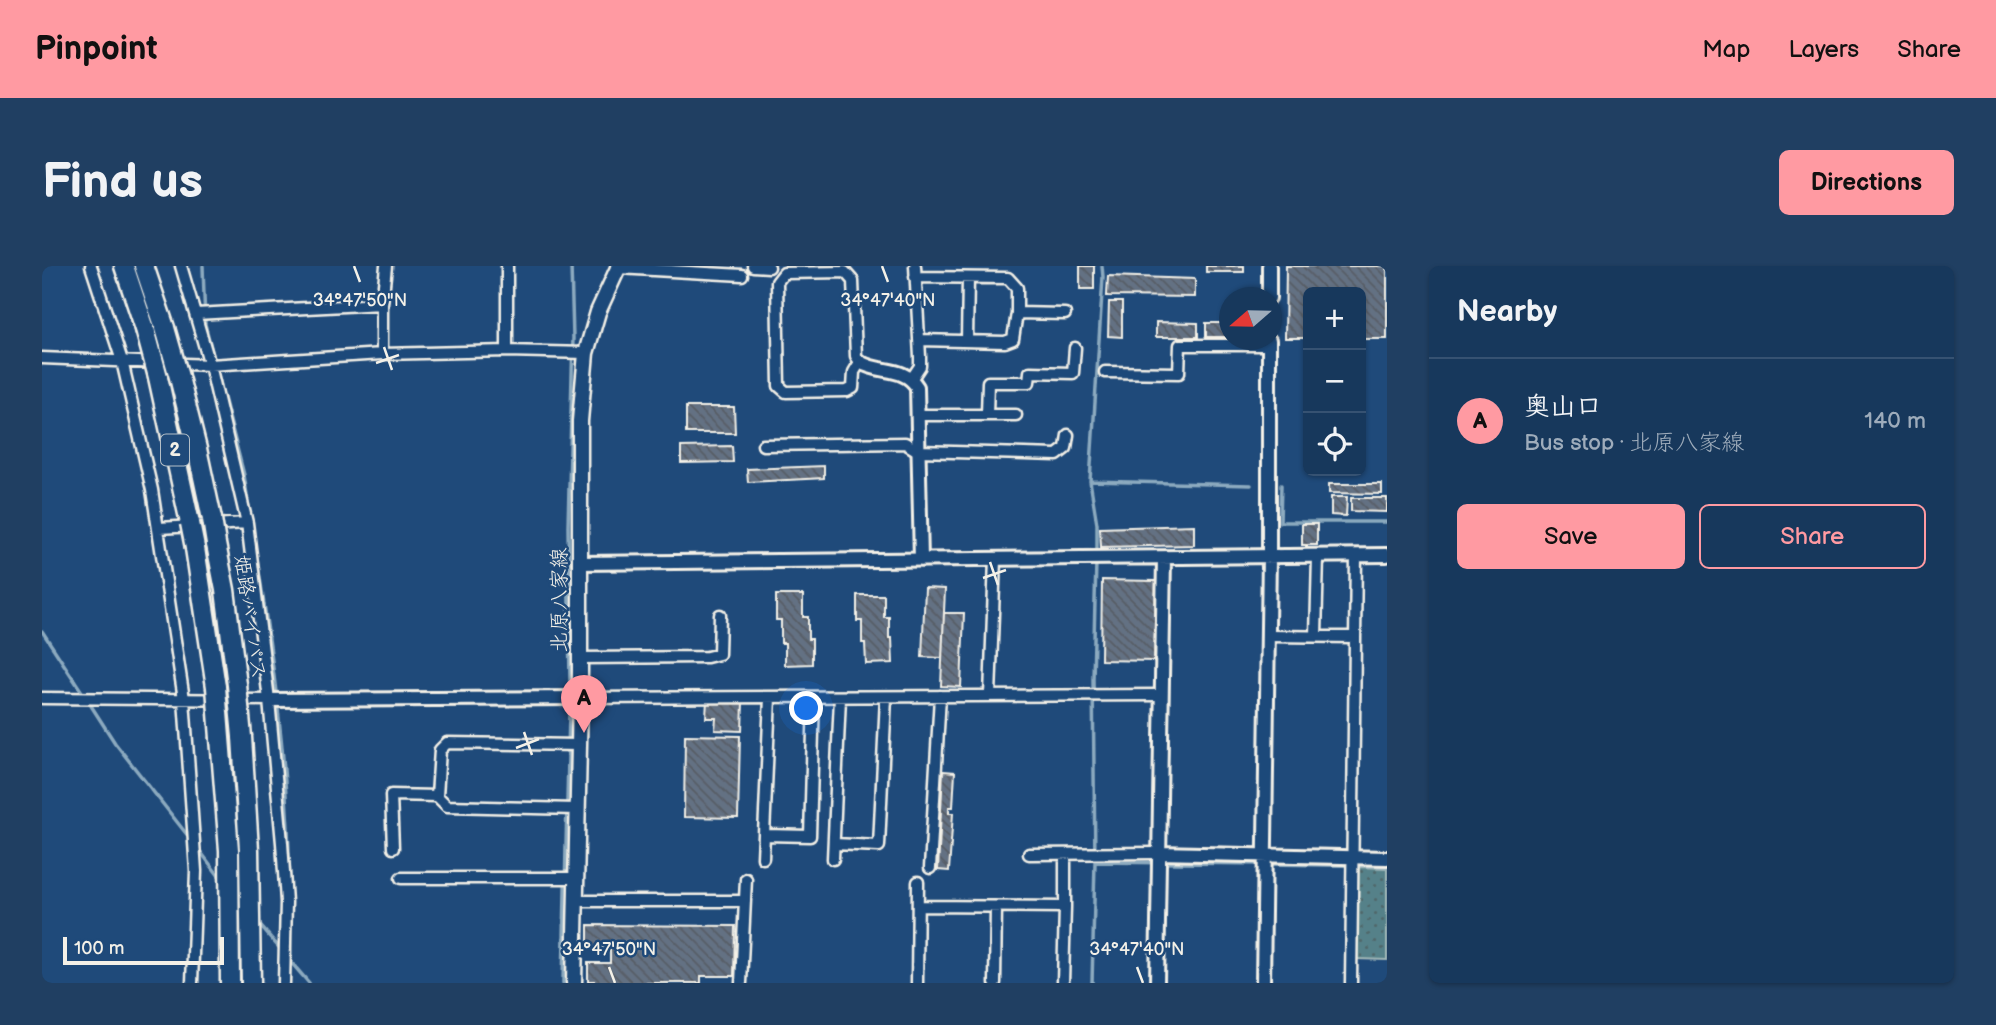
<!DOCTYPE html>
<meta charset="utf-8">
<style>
body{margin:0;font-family:"Balsamiq Sans","Klee One",sans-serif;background:#203f62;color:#f1f3f6}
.controls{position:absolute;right:21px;top:21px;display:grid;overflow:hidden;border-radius:10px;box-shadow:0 2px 5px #0004}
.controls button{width:63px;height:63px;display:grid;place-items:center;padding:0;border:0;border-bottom:2px solid #365272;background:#17385c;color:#f1f3f6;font:35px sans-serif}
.compass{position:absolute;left:1177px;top:21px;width:63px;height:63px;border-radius:50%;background:#17385c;box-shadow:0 2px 5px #0004;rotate:250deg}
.scale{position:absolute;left:21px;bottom:18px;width:161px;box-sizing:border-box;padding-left:7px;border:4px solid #f4f1e8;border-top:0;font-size:19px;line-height:24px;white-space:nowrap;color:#f4f1e8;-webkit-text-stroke:5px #1f4a7a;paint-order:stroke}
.you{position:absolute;left:765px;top:443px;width:24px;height:24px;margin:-18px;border:5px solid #fff;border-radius:50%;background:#1a73e8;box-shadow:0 0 0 10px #1a73e833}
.badge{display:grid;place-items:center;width:46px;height:46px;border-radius:50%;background:#ff9aa2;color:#111;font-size:23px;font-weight:700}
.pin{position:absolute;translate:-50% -58px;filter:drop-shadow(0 2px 4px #0008)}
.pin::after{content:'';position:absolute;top:37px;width:24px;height:21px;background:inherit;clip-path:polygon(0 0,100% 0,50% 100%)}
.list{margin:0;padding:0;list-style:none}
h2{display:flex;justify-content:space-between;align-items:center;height:91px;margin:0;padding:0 28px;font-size:30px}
h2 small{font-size:23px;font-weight:400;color:#9eacbb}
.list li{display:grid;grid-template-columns:46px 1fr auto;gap:21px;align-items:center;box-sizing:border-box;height:126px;padding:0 28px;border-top:2px solid #365272}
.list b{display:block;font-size:26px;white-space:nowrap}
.list p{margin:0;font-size:23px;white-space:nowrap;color:#9eacbb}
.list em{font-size:23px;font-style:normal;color:#9eacbb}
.actions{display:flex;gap:14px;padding:21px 28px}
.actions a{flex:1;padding:16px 0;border:2px solid #ff9aa2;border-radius:10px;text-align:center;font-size:24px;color:#ff9aa2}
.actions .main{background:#ff9aa2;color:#111}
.icon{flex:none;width:38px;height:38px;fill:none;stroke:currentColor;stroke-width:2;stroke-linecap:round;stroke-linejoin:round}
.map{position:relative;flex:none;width:1345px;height:717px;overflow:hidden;border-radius:10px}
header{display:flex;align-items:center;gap:42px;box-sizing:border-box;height:98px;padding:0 35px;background:#ff9aa2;color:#111}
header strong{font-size:33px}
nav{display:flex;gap:38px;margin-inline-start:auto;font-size:24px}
.intro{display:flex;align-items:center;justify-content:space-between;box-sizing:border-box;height:168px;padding:0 42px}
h1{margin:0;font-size:49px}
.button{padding:18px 32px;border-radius:10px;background:#ff9aa2;color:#111;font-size:24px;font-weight:700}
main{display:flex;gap:42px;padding:0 42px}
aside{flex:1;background:#17385c;border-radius:10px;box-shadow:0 2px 5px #0004}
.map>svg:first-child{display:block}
</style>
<header>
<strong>Pinpoint</strong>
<nav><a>Map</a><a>Layers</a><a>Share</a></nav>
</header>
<div class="intro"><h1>Find us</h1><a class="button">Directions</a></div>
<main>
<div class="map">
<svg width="1345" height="717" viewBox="0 0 1345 717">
<defs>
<pattern id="grass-dots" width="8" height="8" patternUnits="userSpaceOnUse" patternTransform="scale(1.75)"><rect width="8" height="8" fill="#558189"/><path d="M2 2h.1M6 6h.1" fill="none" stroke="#50676b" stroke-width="1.8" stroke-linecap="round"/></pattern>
<pattern id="building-back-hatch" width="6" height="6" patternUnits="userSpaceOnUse" patternTransform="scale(1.75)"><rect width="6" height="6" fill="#647183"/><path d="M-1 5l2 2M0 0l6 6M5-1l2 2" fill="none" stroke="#565c64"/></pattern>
</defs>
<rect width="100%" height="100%" fill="#1f4a7a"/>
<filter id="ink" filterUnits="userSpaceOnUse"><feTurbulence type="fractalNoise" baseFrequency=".0143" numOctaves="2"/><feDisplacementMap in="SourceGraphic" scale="14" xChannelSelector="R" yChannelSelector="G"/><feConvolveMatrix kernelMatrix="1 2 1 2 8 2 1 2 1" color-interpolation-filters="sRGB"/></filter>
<g filter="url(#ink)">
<path fill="url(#grass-dots)" stroke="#a4b9b8" stroke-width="2" d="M 1316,601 L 1345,602 L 1345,694 L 1315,693 Z"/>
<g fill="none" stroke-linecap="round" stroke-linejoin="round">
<path stroke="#8caabf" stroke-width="3.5" d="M 161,0 L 163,58 L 202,209 L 209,255
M 1048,215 L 1209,219
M 1239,219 L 1238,256 L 1345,256
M 210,262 C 230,383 247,505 248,627
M 1055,288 L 1055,258 L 1048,215 L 1061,11 L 1060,0
M 0,365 L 42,429
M 528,419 L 526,260 L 531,72 L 529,0
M 46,435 L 73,477 L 150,575
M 155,581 L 180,614
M 1053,596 L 1219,598
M 1227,598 L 1345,600
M 214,655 L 241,686
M 248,656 L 249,695
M 248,695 L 267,717
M 521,717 L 527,445
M 1050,717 L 1053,596 L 1051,413 L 1054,296"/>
</g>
<path fill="url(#building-back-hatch)" stroke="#f4f1e8" stroke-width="2" d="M 1038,0 L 1052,0 L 1052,23 L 1038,23 Z
M 1164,0 L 1202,0 L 1202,6 L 1164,6 Z
M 1244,0 L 1345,0 L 1345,73 L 1319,73 L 1319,26 L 1266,26 L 1266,72 L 1243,72 Z
M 1066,10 L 1153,13 L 1153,31 L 1065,30 Z
M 1067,36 L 1080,36 L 1080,71 L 1066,70 Z
M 1114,56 L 1156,57 L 1156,71 L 1114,71 Z
M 1164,57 L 1188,57 L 1188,71 L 1164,71 Z
M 644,141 L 692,141 L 693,167 L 644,167 Z
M 690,180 L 691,196 L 639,197 L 639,181 Z
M 782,200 L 782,212 L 706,216 L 705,203 Z
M 1287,218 L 1340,218 L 1340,228 L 1287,227 Z
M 1289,231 L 1305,231 L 1304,250 L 1289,249 Z
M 1309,232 L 1345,232 L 1345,246 L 1309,245 Z
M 1260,258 L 1275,258 L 1275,279 L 1260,279 Z
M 1152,259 L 1152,279 L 1059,281 L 1058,262 Z
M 1060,314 L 1114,315 L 1112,395 L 1059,394 Z
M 883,322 L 903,323 L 900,392 L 880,391 Z
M 734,329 L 761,329 L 761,351 L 766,351 L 766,373 L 770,373 L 770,398 L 743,399 L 743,377 L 739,377 L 739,354 L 734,354 Z
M 815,329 L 842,329 L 842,351 L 847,351 L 847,372 L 850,372 L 851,397 L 824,398 L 823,377 L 820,377 L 820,355 L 815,355 Z
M 902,347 L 922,347 L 919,421 L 899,420 Z
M 665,434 L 701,436 L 700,465 L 673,464 L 674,452 L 664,452 Z
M 643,469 L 698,470 L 696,552 L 642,551 Z
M 901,505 L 913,506 L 911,541 L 907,541 L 907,547 L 911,547 L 907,605 L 896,604 Z
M 546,659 L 693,660 L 692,710 L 659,710 L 659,717 L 552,717 L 552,715 L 546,715 L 546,697 L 568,697 L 568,681 L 546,681 Z"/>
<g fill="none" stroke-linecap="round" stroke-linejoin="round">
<defs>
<path id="minor" d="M 49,0 L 80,95 L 110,224 L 142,433 L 154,605 L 150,717
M 139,0 L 168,99 L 205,257 L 227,434 L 240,577 L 244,636 L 242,717
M 711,0 L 727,1
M 576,2 L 700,9
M 803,6 L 811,15 L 814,90 L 818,96 L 812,106 L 811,122 L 805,125 L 744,126 L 737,120 L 735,16 L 742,7 Z
M 873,11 L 966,12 L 975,22 L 975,47 L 971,73 L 963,76 L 877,74
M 975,47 L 1023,48
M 154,48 L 340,38
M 925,75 L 926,12
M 465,85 L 465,0
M 340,88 L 340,38 L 344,0
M 0,92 L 168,99 L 340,88 L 465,85 L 544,87
M 1063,106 L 1137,107 L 1138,79 L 1227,79
M 870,112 L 878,100 L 878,91 L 873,0
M 876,149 L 974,149
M 945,149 L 946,116 L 987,116 L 988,106 L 1031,107 L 1033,82
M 721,179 L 863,177 L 876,185 L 1015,189 L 1024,182 L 1026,169
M 117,262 L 205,257
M 1226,370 L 1313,371
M 1274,370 L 1276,290
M 538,392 L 665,391 L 677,388 L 678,349
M 948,430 L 953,293
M 0,432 L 227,434
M 538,432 L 1119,429
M 395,530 L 398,484 L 405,477 L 537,479
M 723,569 L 768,570 L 772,431
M 792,578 L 837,580 L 844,431
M 351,582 L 349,529 L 395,530 L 405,540 L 535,543
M 987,588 L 1116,587
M 721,592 L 728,431
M 791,593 L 798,431
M 888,602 L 898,430
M 359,612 L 534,612
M 533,635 L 702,635
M 876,640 L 1023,641 L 1023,588
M 699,717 L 704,613
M 875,717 L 876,616
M 953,717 L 954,641
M 1021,717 L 1023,641
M 1309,717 L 1314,289"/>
<path id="tertiary" d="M 1227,0 L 1227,32
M 818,96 C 837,108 863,100 875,121 L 879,294
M 537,297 L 1345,289
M 227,434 L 538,432
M 1116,587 L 1345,592
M 1115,717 L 1122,292
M 1221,717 L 1227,290 L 1227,74"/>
<path id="secondary" d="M 532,717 L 538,432 L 538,155 L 544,87 L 556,46 L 577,0"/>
<path id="motorway" d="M 82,0 L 103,63
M 102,0 L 123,62
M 116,111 L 148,257
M 137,111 L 155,183 L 170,253
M 174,278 L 183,324 L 195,419
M 153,282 L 174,421
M 200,471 L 207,584 L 209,717
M 178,472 L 187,584 L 188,717"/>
</defs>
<use href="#minor" stroke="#f4f1e8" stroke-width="15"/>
<use href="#tertiary" stroke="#f4f1e8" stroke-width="18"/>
<use href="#secondary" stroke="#f4f1e8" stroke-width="19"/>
<use href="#motorway" stroke="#f4f1e8" stroke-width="23"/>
<use href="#minor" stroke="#1f4a7a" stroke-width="10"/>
<use href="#tertiary" stroke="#1f4a7a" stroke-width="12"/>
<use href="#secondary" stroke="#1f4a7a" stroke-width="14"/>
<use href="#motorway" stroke="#1f4a7a" stroke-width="18"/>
<defs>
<path id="motorway-bridge" d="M 123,62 L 137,111
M 103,63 L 116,111
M 170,253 L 174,278
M 148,257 L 153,282
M 195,419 L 200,471
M 174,421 L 178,472"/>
</defs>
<use href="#motorway-bridge" stroke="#f4f1e8" stroke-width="23" stroke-linecap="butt"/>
<use href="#motorway-bridge" stroke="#1f4a7a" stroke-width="18"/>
</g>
</g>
<path fill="none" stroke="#f4f1e8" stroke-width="2.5" d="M 312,0 L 318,16M 840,0 L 846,16M 342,81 L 350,104M 334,97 L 357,89M 948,296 L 956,319M 941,312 L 964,304M 482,466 L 490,489M 474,482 L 497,473M 567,701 L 573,717M 1095,701 L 1101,717"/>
<g text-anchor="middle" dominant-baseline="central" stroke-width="5" stroke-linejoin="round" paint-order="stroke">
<rect fill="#1f4a7a" stroke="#b4bfc7" stroke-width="2" x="119" y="168.5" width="28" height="31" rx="5"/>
<g font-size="19" font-weight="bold" fill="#f4f1e8">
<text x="133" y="184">2</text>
</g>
<g font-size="21" fill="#f4f1e8" stroke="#1f4a7a">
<text transform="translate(517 334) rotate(-90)">北原八家線</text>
<text transform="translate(208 351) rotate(82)">姫路バイパス</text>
</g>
</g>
<g font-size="18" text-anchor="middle" fill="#f4f1e8" stroke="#1f4a7a" stroke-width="5" stroke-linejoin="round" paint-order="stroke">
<text x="318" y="40">34°47'50"N</text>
<text x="846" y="40">34°47'40"N</text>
<text x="567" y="689">34°47'50"N</text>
<text x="1095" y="689">34°47'40"N</text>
</g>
</svg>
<div class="controls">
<button>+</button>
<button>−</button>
<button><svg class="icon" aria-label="locate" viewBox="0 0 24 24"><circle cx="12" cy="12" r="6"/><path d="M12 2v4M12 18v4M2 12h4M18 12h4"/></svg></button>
</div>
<svg class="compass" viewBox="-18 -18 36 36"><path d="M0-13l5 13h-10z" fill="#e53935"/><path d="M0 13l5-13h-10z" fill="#9eacbb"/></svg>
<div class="scale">100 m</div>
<div class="you"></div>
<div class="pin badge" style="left:542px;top:467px">A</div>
</div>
<aside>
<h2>Nearby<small></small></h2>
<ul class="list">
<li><span class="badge">A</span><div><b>奥山口</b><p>Bus stop · 北原八家線</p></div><em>140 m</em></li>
</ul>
<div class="actions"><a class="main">Save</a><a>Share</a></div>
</aside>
</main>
